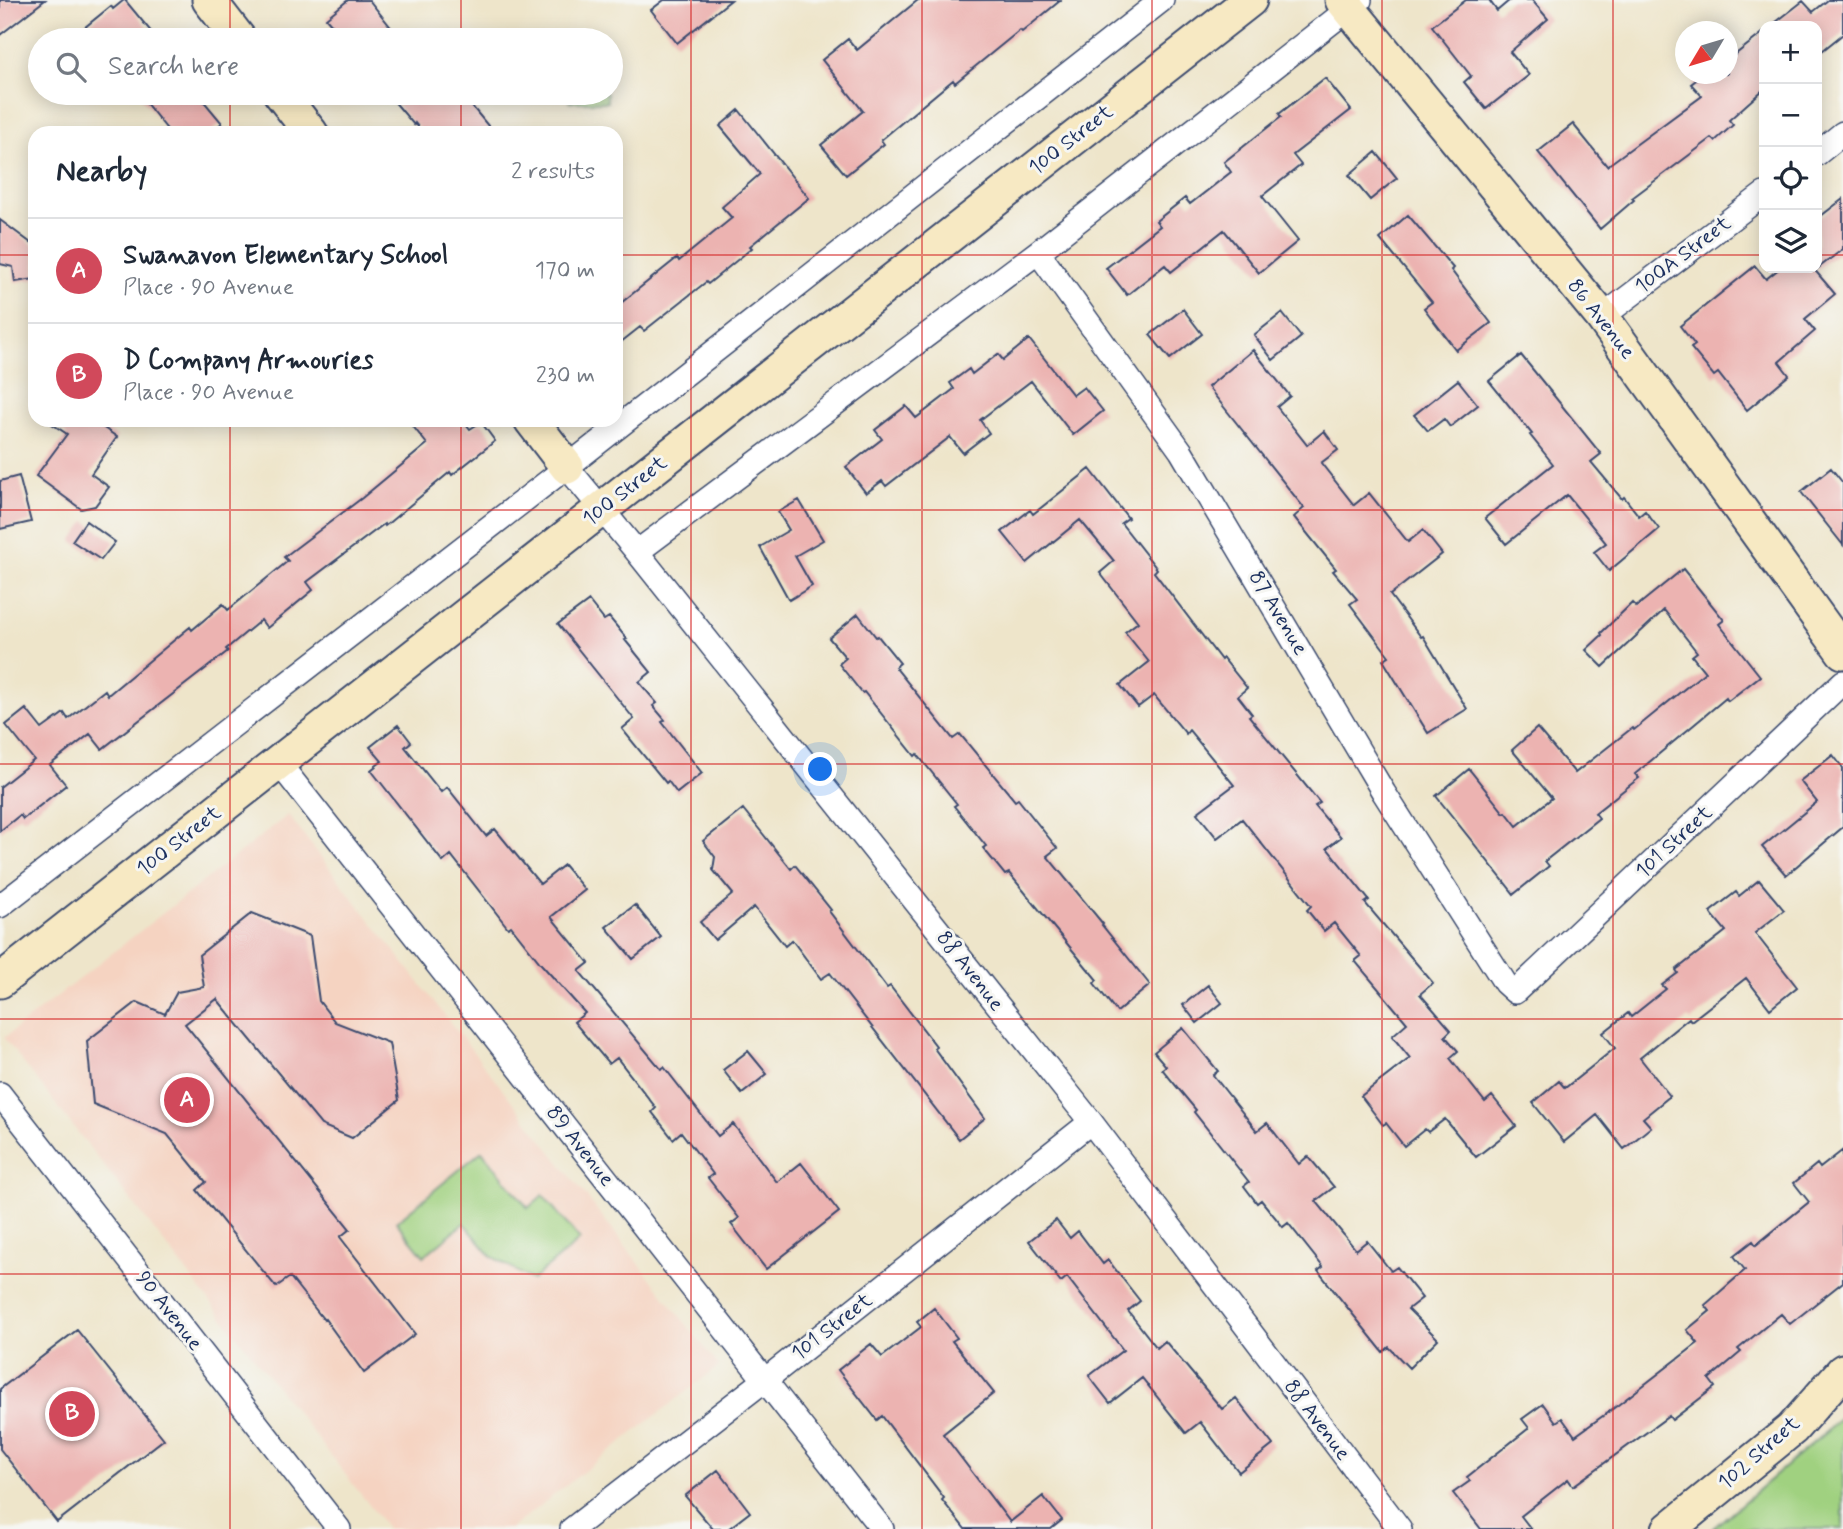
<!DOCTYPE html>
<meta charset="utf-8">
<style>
body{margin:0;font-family:Mynerve,sans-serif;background:#f2f2f3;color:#1f2937}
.controls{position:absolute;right:21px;top:21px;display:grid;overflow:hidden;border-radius:14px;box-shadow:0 4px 18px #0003}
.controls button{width:63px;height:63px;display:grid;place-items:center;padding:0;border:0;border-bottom:2px solid #e0e1e3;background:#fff;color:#1f2937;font:35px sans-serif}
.compass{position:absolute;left:1675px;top:21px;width:63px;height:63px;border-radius:50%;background:#fff;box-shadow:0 4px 18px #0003;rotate:232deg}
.you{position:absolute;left:821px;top:770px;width:24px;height:24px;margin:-18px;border:5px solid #fff;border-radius:50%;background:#1a73e8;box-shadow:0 0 0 10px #1a73e833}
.badge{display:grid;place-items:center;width:46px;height:46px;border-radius:50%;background:#d1495b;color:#fff;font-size:23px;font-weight:700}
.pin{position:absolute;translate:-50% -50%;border:4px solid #fff;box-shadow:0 2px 7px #0006}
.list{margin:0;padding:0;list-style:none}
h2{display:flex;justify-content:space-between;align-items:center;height:91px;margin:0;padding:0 28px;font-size:30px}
h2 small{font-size:23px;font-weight:400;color:#747a83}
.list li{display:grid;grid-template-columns:46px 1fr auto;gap:21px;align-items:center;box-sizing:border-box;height:105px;padding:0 28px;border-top:2px solid #e0e1e3}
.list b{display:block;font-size:26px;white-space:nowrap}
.list p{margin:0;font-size:23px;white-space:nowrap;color:#747a83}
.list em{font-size:23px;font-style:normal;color:#747a83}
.icon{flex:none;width:38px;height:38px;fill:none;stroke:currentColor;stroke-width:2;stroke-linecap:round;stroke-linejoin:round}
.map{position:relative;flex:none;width:1843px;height:1529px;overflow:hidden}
.search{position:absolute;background:#fff;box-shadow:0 4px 18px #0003;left:28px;top:28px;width:595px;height:77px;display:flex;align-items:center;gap:18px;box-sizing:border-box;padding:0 24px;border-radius:38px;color:#747a83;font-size:26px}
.panel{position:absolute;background:#fff;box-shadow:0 4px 18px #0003;left:28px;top:126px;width:595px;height:301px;border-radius:21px}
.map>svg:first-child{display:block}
</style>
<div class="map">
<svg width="1843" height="1529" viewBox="0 0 1843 1529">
<rect width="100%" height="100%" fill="#f6f6f2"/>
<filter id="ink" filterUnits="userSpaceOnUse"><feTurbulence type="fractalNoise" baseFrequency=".0143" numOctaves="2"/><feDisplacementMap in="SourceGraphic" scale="14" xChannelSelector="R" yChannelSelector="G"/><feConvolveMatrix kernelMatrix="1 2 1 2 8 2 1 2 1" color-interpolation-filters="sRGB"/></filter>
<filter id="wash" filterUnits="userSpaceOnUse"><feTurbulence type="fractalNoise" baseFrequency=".00686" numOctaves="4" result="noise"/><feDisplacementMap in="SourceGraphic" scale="28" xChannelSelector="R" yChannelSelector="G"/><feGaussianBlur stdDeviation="1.57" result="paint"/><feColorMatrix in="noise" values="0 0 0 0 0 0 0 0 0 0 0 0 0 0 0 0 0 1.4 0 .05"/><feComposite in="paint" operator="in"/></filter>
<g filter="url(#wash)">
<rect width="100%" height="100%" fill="#eee5ca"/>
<path fill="#f5d3c1" d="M 288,815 L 719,1366 L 510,1529 L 388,1529 L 4,1038 Z"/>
<path fill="#a0d180" stroke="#5e806f" stroke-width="2" d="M 569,93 L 607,93 L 607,102 L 569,102 Z
M 482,1151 L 528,1208 L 543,1195 L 580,1240 L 532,1280 L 491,1256 L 464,1223 L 424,1256 L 396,1222 Z
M 1843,1414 L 1843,1529 L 1712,1529 L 1827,1431 Z"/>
<g id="blocks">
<path fill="#ecb3b1" d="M 0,0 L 45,0 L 0,35 Z
M 124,0 L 125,0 L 158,40 L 94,40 L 84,28 L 111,6 L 113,9 Z
M 348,0 L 369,0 L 401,40 L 345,40 L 326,18 Z
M 664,0 L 731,0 L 677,43 L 651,10 Z
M 918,0 L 1061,0 L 1022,32 L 1020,30 L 955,83 L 953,80 L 881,140 L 884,144 L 846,175 L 821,145 L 863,111 L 822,60 L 848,39 L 857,50 Z
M 1466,0 L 1489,0 L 1497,11 L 1510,0 L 1532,0 L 1548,19 L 1510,52 L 1529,75 L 1486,109 L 1464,82 L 1471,76 L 1432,26 Z
M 1828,0 L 1843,0 L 1843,34 L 1817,55 L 1817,26 L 1771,26 L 1803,1 L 1813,12 Z
M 1764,32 L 1764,89 L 1729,120 L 1733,125 L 1715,141 L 1712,138 L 1632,198 L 1634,200 L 1600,229 L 1538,152 L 1573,124 L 1607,166 L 1702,96 L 1691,84 L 1704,74 L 1727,74 L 1727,61 Z
M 1325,78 L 1351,110 L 1293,155 L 1301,165 L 1262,196 L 1298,241 L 1259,273 L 1224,230 L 1171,272 L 1165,265 L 1127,295 L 1106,268 L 1160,226 L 1156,221 L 1185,198 L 1190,204 L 1231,172 L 1224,162 L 1281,117 L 1279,114 Z
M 138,93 L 197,93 L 222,123 L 209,133 L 170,133 Z
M 387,93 L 461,93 L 494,133 L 423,133 L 415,123 L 414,125 Z
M 739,110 L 809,198 L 750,246 L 752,248 L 708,284 L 706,282 L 644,331 L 640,327 L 616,346 L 616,307 L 677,258 L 679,261 L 732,218 L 722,207 L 760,174 L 720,126 Z
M 1376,152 L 1397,178 L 1370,200 L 1349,175 Z
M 1843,199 L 1843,249 L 1817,269 L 1817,219 Z
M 1408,215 L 1453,268 L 1451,270 L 1491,323 L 1456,350 L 1424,308 L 1432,302 L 1380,239 Z
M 0,220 L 35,246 L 35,279 L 15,282 L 13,267 L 0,264 Z
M 1755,266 L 1766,279 L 1780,268 L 1813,268 L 1835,294 L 1805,319 L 1815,331 L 1779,362 L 1789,375 L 1747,410 L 1718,373 L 1714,376 L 1691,348 L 1695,345 L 1680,326 Z
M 1183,309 L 1202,334 L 1170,359 L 1150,335 Z
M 1282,313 L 1301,337 L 1273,360 L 1254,335 Z
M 1029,339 L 1073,395 L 1084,387 L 1103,411 L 1073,435 L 1031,381 L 980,420 L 989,433 L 963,453 L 950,437 L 886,486 L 882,481 L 866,493 L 846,467 L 882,439 L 875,430 L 906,406 L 916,418 L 954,389 L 950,383 L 969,369 L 972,374 L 998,354 L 1003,360 Z
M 1253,350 L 1290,396 L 1277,407 L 1307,445 L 1324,431 L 1338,450 L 1321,463 L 1354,505 L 1369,493 L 1408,542 L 1423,530 L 1442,554 L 1390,595 L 1421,637 L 1423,636 L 1467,709 L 1428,733 L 1383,660 L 1389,656 L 1350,604 L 1357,599 L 1333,571 L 1336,569 L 1294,517 L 1304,508 L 1208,387 Z
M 1521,355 L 1601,454 L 1591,462 L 1622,499 L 1624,497 L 1639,516 L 1645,511 L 1659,529 L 1609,571 L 1594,552 L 1606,543 L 1567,495 L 1506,544 L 1485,518 L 1553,464 L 1530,435 L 1532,434 L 1489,381 Z
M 1458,380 L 1478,405 L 1450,427 L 1444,419 L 1428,431 L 1414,415 Z
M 46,420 L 92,420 L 117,437 L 91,474 L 109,487 L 95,506 L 81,509 L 36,476 L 67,434 Z
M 408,420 L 463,420 L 470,429 L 481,422 L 495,441 L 452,475 L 450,472 L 385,526 L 384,524 L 307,582 L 313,590 L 267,628 L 261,620 L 226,649 L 228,651 L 204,670 L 102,749 L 90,734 L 50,765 L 66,785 L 23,819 L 20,815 L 0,831 L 0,787 L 34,760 L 6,725 L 26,709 L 42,729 L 64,713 L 68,719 L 105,690 L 108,695 L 190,627 L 192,630 L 223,604 L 228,610 L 288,561 L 284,557 L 362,498 L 427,444 Z
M 1831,468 L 1843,483 L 1843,545 L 1801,492 Z
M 1090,469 L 1128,518 L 1121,523 L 1157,569 L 1154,572 L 1221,660 L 1223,658 L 1247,688 L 1238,696 L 1252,714 L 1249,716 L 1320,803 L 1315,806 L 1341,837 L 1327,848 L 1369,900 L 1365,903 L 1433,983 L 1420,994 L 1451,1030 L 1445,1036 L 1458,1051 L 1450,1058 L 1485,1102 L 1492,1096 L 1516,1126 L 1476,1157 L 1445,1119 L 1428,1132 L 1425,1129 L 1404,1146 L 1386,1123 L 1383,1125 L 1361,1096 L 1410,1058 L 1392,1036 L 1407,1023 L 1355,961 L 1361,956 L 1334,923 L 1324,931 L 1307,910 L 1311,906 L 1242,819 L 1217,838 L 1197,813 L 1234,785 L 1189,730 L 1186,734 L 1154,695 L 1138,707 L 1120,685 L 1149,662 L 1125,632 L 1138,622 L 1100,573 L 1114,561 L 1080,520 L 1027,563 L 1002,532 L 1030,510 L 1033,514 Z
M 19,476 L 31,522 L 0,529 L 0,481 Z
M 799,500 L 823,540 L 795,556 L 812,586 L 789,600 L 760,547 L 789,530 L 778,512 Z
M 86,521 L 115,542 L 101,560 L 72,541 Z
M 1683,569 L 1724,620 L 1719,624 L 1760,676 L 1728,701 L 1726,698 L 1635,774 L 1639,778 L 1595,813 L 1599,818 L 1545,861 L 1549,866 L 1514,894 L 1436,796 L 1469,769 L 1504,813 L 1506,812 L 1517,826 L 1552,798 L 1512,750 L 1537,728 L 1575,773 L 1632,728 L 1634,730 L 1705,672 L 1692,656 L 1697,652 L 1664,610 L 1603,667 L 1586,650 L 1602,635 L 1601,633 L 1632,603 L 1636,607 Z
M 589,601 L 604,620 L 609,617 L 627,639 L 625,640 L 651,672 L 639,682 L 657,703 L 653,706 L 665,720 L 662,722 L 702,773 L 677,793 L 668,781 L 666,783 L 622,729 L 634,719 L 558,624 Z
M 858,614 L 876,637 L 878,636 L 900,663 L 895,667 L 953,739 L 960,734 L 1015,801 L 1018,799 L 1057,848 L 1047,856 L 1103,924 L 1102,925 L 1150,985 L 1117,1012 L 1094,983 L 1097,980 L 1009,873 L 1005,875 L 983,848 L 986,846 L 954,806 L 957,804 L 917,754 L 915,756 L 864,692 L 862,693 L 839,664 L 846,658 L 829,638 Z
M 398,725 L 411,742 L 405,747 L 441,792 L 447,787 L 486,836 L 495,829 L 540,884 L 564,865 L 585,890 L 551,917 L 589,963 L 579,971 L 661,1069 L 664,1067 L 718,1136 L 733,1124 L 777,1182 L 801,1163 L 839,1212 L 766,1269 L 731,1224 L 739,1218 L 708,1178 L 713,1174 L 681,1132 L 673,1139 L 652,1112 L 656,1108 L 617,1058 L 609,1064 L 574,1022 L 585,1013 L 541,964 L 511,926 L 508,928 L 451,855 L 443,862 L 371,770 L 382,761 L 370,747 Z
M 1833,755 L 1843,768 L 1843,827 L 1786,875 L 1762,847 L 1817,802 L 1800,781 Z
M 743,809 L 791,869 L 795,865 L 831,910 L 829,911 L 887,988 L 890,986 L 936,1046 L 934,1048 L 985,1118 L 959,1139 L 830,973 L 821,979 L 792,940 L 785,946 L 754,907 L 715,940 L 700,922 L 733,894 L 713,870 L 715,857 L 703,841 Z
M 1759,880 L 1784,910 L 1755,933 L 1797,987 L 1770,1009 L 1746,978 L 1691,1021 L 1689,1018 L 1640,1058 L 1670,1096 L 1643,1118 L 1651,1127 L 1624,1149 L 1597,1115 L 1564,1142 L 1533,1103 L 1559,1081 L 1565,1088 L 1615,1048 L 1603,1033 L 1628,1013 L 1631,1017 L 1666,989 L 1662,985 L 1678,973 L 1676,970 L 1726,931 L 1710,912 L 1736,892 L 1739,896 Z
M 635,905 L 661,937 L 633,959 L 606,927 Z
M 252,913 L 310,936 L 319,1001 L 335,1022 L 389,1043 L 399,1100 L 352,1138 L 321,1125 L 217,999 L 185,1024 L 350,1229 L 340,1237 L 415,1334 L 364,1373 L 325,1319 L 324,1320 L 290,1277 L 276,1287 L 197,1190 L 206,1182 L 167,1134 L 93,1104 L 87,1041 L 137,1002 L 165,1014 L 177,992 L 204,987 L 199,955 Z
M 1208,985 L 1222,1003 L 1197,1023 L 1183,1005 Z
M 1183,1028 L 1218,1071 L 1213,1075 L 1257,1131 L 1267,1123 L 1299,1164 L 1308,1156 L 1334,1187 L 1316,1201 L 1356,1250 L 1367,1241 L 1391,1271 L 1397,1267 L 1422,1298 L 1408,1309 L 1438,1339 L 1409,1368 L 1389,1347 L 1383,1352 L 1318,1271 L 1323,1267 L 1288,1223 L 1283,1227 L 1261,1200 L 1257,1203 L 1244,1186 L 1249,1182 L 1194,1112 L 1196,1110 L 1162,1069 L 1166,1066 L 1154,1052 Z
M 748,1051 L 767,1074 L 742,1094 L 723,1070 Z
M 1843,1150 L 1843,1282 L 1790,1324 L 1781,1314 L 1738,1349 L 1741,1352 L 1709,1379 L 1715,1387 L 1672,1420 L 1669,1416 L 1573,1486 L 1568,1479 L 1521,1516 L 1531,1529 L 1481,1529 L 1453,1493 L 1470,1481 L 1467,1477 L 1529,1428 L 1522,1419 L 1543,1404 L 1556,1422 L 1562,1418 L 1575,1436 L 1618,1405 L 1698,1343 L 1687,1330 L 1710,1311 L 1705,1305 L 1745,1270 L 1734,1256 L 1753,1241 L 1756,1245 L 1809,1202 L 1794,1183 L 1817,1164 L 1820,1168 Z
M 1056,1220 L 1070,1238 L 1078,1231 L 1103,1264 L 1108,1260 L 1140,1301 L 1128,1311 L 1157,1348 L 1165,1341 L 1222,1409 L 1236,1398 L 1273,1445 L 1239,1472 L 1200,1422 L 1186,1433 L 1142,1378 L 1110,1403 L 1089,1376 L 1123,1350 L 1067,1277 L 1061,1282 L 1029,1241 Z
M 934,1308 L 957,1338 L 952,1341 L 994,1393 L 943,1434 L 1010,1522 L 1043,1496 L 1062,1520 L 1051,1529 L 965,1529 L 942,1500 L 944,1498 L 882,1416 L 877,1420 L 838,1370 L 871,1344 L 882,1357 L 921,1327 L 917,1322 Z
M 77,1330 L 164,1439 L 57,1522 L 0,1449 L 0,1389 Z
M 718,1470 L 750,1512 L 728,1529 L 713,1529 L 685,1496 Z"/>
</g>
</g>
<g filter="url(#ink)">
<use href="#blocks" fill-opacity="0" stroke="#3b4a6e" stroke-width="2"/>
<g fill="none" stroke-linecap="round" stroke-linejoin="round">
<defs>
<path id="street" d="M 1817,154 L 1843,133
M 1038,252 L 1181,451 L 1384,793 L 1505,983 L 1515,992 L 1843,682
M 1602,317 L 1764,194
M 567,467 L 637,552 L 1091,1122 L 1400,1529
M 637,552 L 1038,252 L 1360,0
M 278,762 L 882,1529
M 0,906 L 567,467 L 1162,0
M 0,1094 L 339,1529
M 572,1529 L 765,1380 L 1091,1122"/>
<path id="secondary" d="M 209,0 L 240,40
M 1342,0 L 1602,317 L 1843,652
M 280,93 L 311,133
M 531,420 L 567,467
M 0,981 L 1250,0
M 1669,1529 L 1792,1429 L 1843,1371"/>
</defs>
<use href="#street" stroke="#3b4a6e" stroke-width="26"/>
<use href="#secondary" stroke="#3b4a6e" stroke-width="37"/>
<use href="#street" stroke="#fff" stroke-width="23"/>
<use href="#secondary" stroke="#f7e9c3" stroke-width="33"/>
</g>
</g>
<path fill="none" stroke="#d62828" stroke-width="2" stroke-opacity="0.55" d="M 230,0 L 230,40M 461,0 L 461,40M 691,0 L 691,1529M 922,0 L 922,1529M 1152,0 L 1152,1529M 1382,0 L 1382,1529M 1613,0 L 1613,1529M 230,93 L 230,133M 461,93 L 461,133M 0,255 L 35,255M 616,255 L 1764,255M 1817,255 L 1843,255M 230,420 L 230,1529M 461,420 L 461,1529M 0,510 L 1843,510M 0,764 L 1843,764M 0,1019 L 1843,1019M 0,1274 L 1843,1274"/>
<g text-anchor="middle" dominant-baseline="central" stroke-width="6" stroke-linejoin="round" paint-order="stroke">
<g font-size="21" fill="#1b2f5e" stroke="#f6f6f2">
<text transform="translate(1071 140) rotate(-38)">100 Street</text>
<text transform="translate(1683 255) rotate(-37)">100A Street</text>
<text transform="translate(1601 319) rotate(52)">86 Avenue</text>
<text transform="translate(625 491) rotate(-38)">100 Street</text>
<text transform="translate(1278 613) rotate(59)">87 Avenue</text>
<text transform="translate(179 841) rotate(-38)">100 Street</text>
<text transform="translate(1674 842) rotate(-43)">101 Street</text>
<text transform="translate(970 971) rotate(52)">88 Avenue</text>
<text transform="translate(580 1146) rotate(52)">89 Avenue</text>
<text transform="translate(169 1311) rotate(52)">90 Avenue</text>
<text transform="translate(832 1327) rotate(-38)">101 Street</text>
<text transform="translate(1317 1420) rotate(53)">88 Avenue</text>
<text transform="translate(1759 1453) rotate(-41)">102 Street</text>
</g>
</g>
</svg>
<div class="controls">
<button>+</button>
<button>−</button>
<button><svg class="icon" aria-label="locate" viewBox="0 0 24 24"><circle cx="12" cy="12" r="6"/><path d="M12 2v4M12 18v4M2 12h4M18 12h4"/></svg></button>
<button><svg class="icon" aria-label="layers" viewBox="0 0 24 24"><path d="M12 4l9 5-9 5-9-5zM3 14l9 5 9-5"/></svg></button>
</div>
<svg class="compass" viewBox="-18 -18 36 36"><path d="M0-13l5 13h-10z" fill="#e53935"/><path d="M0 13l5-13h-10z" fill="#747a83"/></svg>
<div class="you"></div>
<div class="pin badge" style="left:187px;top:1100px">A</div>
<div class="pin badge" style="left:72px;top:1414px">B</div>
<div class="search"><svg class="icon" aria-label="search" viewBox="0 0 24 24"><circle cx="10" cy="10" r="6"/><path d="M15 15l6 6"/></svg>Search here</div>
<section class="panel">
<h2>Nearby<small>2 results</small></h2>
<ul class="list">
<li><span class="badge">A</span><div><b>Swanavon Elementary School</b><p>Place · 90 Avenue</p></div><em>170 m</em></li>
<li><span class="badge">B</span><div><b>D Company Armouries</b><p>Place · 90 Avenue</p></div><em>230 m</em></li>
</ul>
</section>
</div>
